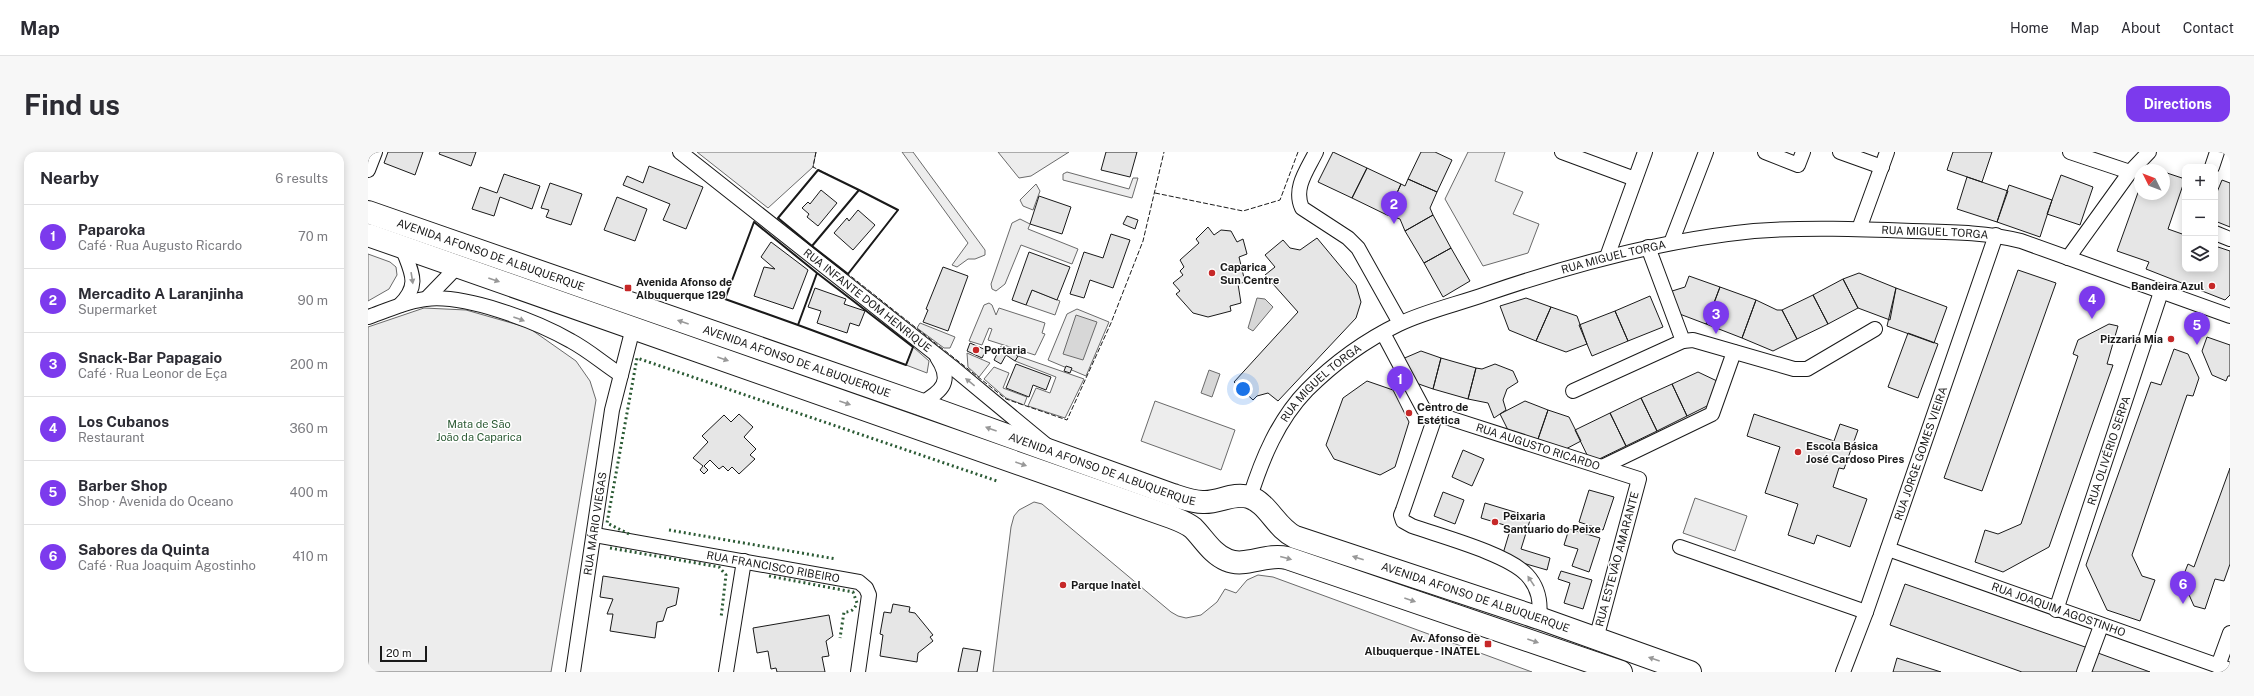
<!DOCTYPE html>
<meta charset="utf-8">
<style>
body{margin:0;font-family:"Public Sans",sans-serif;background:#f7f7f7;color:#2b2b33}
.controls{position:absolute;right:12px;top:12px;display:grid;overflow:hidden;border-radius:8px;box-shadow:0 2px 10px #0003}
.controls button{width:36px;height:36px;display:grid;place-items:center;padding:0;border:0;border-bottom:1px solid #e1e1e2;background:#fff;color:#2b2b33;font:20px sans-serif}
.compass{position:absolute;left:1766px;top:12px;width:36px;height:36px;border-radius:50%;background:#fff;box-shadow:0 2px 10px #0003;rotate:312deg}
.scale{position:absolute;left:12px;bottom:10px;width:47px;box-sizing:border-box;padding-left:4px;border:2px solid #1a1a1a;border-top:0;font-size:11px;line-height:14px;white-space:nowrap;color:#1a1a1a;-webkit-text-stroke:3px #fff;paint-order:stroke}
.you{position:absolute;left:875px;top:237px;width:14px;height:14px;margin:-10px;border:3px solid #fff;border-radius:50%;background:#1a73e8;box-shadow:0 0 0 6px #1a73e833}
.badge{display:grid;place-items:center;width:26px;height:26px;border-radius:50%;background:#7c3aed;color:#fff;font-size:13px;font-weight:700}
.pin{position:absolute;translate:-50% -33px;filter:drop-shadow(0 1px 2px #0008)}
.pin::after{content:'';position:absolute;top:21px;width:14px;height:12px;background:inherit;clip-path:polygon(0 0,100% 0,50% 100%)}
.list{margin:0;padding:0;list-style:none}
h2{display:flex;justify-content:space-between;align-items:center;height:52px;margin:0;padding:0 16px;font-size:17px}
h2 small{font-size:13px;font-weight:400;color:#7c7c81}
.list li{display:grid;grid-template-columns:26px 1fr auto;gap:12px;align-items:center;box-sizing:border-box;height:64px;padding:0 16px;border-top:1px solid #e1e1e2}
.list b{display:block;font-size:15px;white-space:nowrap}
.list p{margin:0;font-size:13px;white-space:nowrap;color:#7c7c81}
.list em{font-size:13px;font-style:normal;color:#7c7c81}
.icon{flex:none;width:22px;height:22px;fill:none;stroke:currentColor;stroke-width:2;stroke-linecap:round;stroke-linejoin:round}
.map{position:relative;flex:none;width:1862px;height:520px;overflow:hidden;border-radius:12px}
header{display:flex;align-items:center;gap:24px;box-sizing:border-box;height:56px;padding:0 20px;background:#fff;border-bottom:1px solid #e1e1e2}
header strong{font-size:19px}
nav{display:flex;gap:22px;margin-inline-start:auto;font-size:14px}
.intro{display:flex;align-items:center;justify-content:space-between;box-sizing:border-box;height:96px;padding:0 24px}
h1{margin:0;font-size:28px}
.button{padding:10px 18px;border-radius:12px;background:#7c3aed;color:#fff;font-size:14px;font-weight:700}
main{display:flex;gap:24px;padding:0 24px}
aside{flex:1;background:#fff;border-radius:12px;box-shadow:0 2px 10px #0003}
.map>svg:first-child{display:block}
</style>
<header>
<strong>Map</strong>
<nav><a>Home</a><a>Map</a><a>About</a><a>Contact</a></nav>
</header>
<div class="intro"><h1>Find us</h1><a class="button">Directions</a></div>
<main>
<aside>
<h2>Nearby<small>6 results</small></h2>
<ul class="list">
<li><span class="badge">1</span><div><b>Paparoka</b><p>Café · Rua Augusto Ricardo</p></div><em>70 m</em></li>
<li><span class="badge">2</span><div><b>Mercadito A Laranjinha</b><p>Supermarket</p></div><em>90 m</em></li>
<li><span class="badge">3</span><div><b>Snack-Bar Papagaio</b><p>Café · Rua Leonor de Eça</p></div><em>200 m</em></li>
<li><span class="badge">4</span><div><b>Los Cubanos</b><p>Restaurant</p></div><em>360 m</em></li>
<li><span class="badge">5</span><div><b>Barber Shop</b><p>Shop · Avenida do Oceano</p></div><em>400 m</em></li>
<li><span class="badge">6</span><div><b>Sabores da Quinta</b><p>Café · Rua Joaquim Agostinho</p></div><em>410 m</em></li>
</ul>
</aside>
<div class="map">
<svg width="1862" height="520" viewBox="0 0 1862 520">
<rect width="100%" height="100%" fill="#fff"/>
<path fill="#ededed" stroke="#6a6a6a" d="M 329,0 L 448,0 L 445,15 L 400,56 Z
M 534,0 L 545,0 L 617,98 L 617,103 L 607,107 L 600,107 L 589,115 L 584,113 L 600,91 Z
M 630,0 L 701,0 L 663,24 L 651,26 Z
M 1100,0 L 1137,0 L 1127,29 L 1155,40 L 1145,62 L 1171,72 L 1160,101 L 1115,114 L 1077,47 Z
M 699,20 L 761,37 L 765,26 L 770,26 L 764,46 L 695,28 L 695,22 Z
M 668,32 L 672,39 L 665,58 L 655,54 L 652,48 Z
M 652,67 L 662,72 L 660,77 L 710,97 L 704,112 L 653,93 L 637,132 L 628,139 L 624,137 L 623,132 L 644,71 Z
M 0,102 L 22,110 L 28,115 L 29,123 L 21,137 L 0,149 Z
M 664,138 L 692,149 L 687,163 L 658,153 Z
M 621,151 L 624,153 L 628,163 L 631,156 L 677,171 L 674,181 L 677,182 L 667,203 L 620,188 L 624,177 L 621,176 L 614,193 L 601,189 L 616,153 Z
M 56,156 L 98,158 L 161,176 L 208,209 L 222,229 L 228,248 L 183,520 L 0,520 L 0,175 Z
M 709,157 L 741,170 L 718,224 L 680,208 L 699,162 Z
M 552,171 L 587,185 L 582,196 L 576,196 L 549,176 Z
M 545,195 L 561,209 L 559,221 L 538,213 Z
M 599,201 L 622,211 L 611,225 L 600,215 Z
M 650,204 L 716,227 L 697,266 L 660,254 L 668,236 L 682,241 L 688,225 L 647,209 Z
M 626,215 L 641,221 L 635,236 L 659,245 L 656,253 L 638,246 L 616,227 Z
M 787,249 L 867,278 L 853,318 L 773,289 Z
M 1327,346 L 1379,364 L 1367,399 L 1315,381 Z
M 666,350 L 674,352 L 803,460 L 810,464 L 818,466 L 833,463 L 849,450 L 857,437 L 868,441 L 879,428 L 890,423 L 905,425 L 1164,520 L 625,520 L 643,375 L 646,364 L 651,358 Z"/>
<path fill="#d7d7d7" stroke="#6a6a6a" d="M 889,146 L 897,147 L 905,155 L 885,179 L 880,176 Z
M 708,163 L 729,170 L 715,208 L 695,202 Z
M 841,218 L 852,222 L 844,245 L 833,241 Z"/>
<path fill="#e6e6e6" stroke="#1a1a1a" d="M 20,0 L 55,0 L 47,23 L 16,11 Z
M 72,0 L 108,0 L 103,14 L 71,2 Z
M 738,0 L 769,0 L 762,25 L 733,18 Z
M 965,0 L 999,16 L 984,46 L 950,30 Z
M 1053,0 L 1067,0 L 1084,8 L 1069,40 L 1040,27 Z
M 1585,0 L 1624,0 L 1614,30 L 1579,18 Z
M 281,14 L 335,35 L 318,77 L 295,68 L 302,52 L 255,33 L 259,24 L 275,31 Z
M 1780,14 L 1792,18 L 1778,18 Z
M 999,16 L 1033,32 L 1019,63 L 984,46 Z
M 1796,20 L 1817,27 L 1800,77 L 1817,83 L 1817,117 L 1847,117 L 1847,94 L 1862,99 L 1862,143 L 1857,148 L 1778,117 L 1781,110 L 1749,99 L 1772,35 L 1772,42 L 1796,42 Z
M 136,22 L 172,34 L 164,57 L 132,45 L 126,64 L 104,57 L 112,35 L 129,41 Z
M 1693,23 L 1725,35 L 1712,73 L 1679,62 Z
M 1599,25 L 1640,39 L 1629,70 L 1589,57 Z
M 1040,27 L 1069,40 L 1062,56 L 1065,63 L 1037,79 L 1032,67 L 1019,63 L 1033,32 L 1037,34 Z
M 1854,28 L 1862,31 L 1862,75 L 1847,69 L 1847,45 Z
M 182,31 L 214,42 L 203,73 L 178,65 L 181,58 L 173,56 Z
M 1641,33 L 1684,48 L 1672,85 L 1629,70 Z
M 453,38 L 469,51 L 450,74 L 439,65 L 441,62 L 434,56 L 440,50 L 442,52 Z
M 671,44 L 703,55 L 694,82 L 662,72 Z
M 249,45 L 279,57 L 267,89 L 236,78 Z
M 490,58 L 507,73 L 485,98 L 466,81 L 479,66 L 481,69 Z
M 1065,63 L 1083,96 L 1056,111 L 1037,79 Z
M 759,64 L 770,68 L 767,77 L 755,72 Z
M 840,75 L 846,83 L 853,78 L 863,79 L 869,90 L 875,87 L 879,102 L 871,105 L 877,130 L 870,132 L 873,151 L 862,154 L 863,159 L 840,165 L 825,161 L 808,142 L 812,139 L 805,131 L 815,123 L 812,119 L 816,115 L 812,108 L 831,91 L 828,87 Z
M 743,82 L 762,88 L 745,136 L 722,128 L 716,146 L 702,142 L 716,100 L 735,106 Z
M 949,86 L 988,133 L 993,150 L 988,166 L 910,249 L 900,241 L 889,244 L 885,248 L 866,230 L 930,160 L 897,123 L 907,115 L 897,103 L 915,88 L 922,96 L 932,98 Z
M 403,90 L 440,118 L 425,157 L 386,144 L 396,115 L 407,117 L 393,105 Z
M 1083,96 L 1102,129 L 1075,145 L 1056,111 Z
M 661,100 L 702,115 L 689,148 L 664,138 L 658,153 L 644,148 Z
M 575,115 L 600,124 L 580,179 L 555,170 L 560,158 L 558,157 Z
M 1650,118 L 1688,131 L 1614,339 L 1576,326 Z
M 1491,121 L 1528,136 L 1522,168 L 1490,156 L 1475,127 Z
M 1321,124 L 1352,135 L 1338,172 L 1309,161 L 1301,140 L 1317,135 Z
M 1475,127 L 1490,156 L 1460,172 L 1445,143 Z
M 1352,135 L 1388,148 L 1374,186 L 1338,172 Z
M 447,136 L 478,147 L 476,152 L 497,159 L 491,174 L 482,171 L 479,181 L 449,171 L 453,159 L 440,155 Z
M 1528,136 L 1579,155 L 1566,191 L 1519,174 Z
M 1445,143 L 1460,172 L 1429,187 L 1414,158 Z
M 1282,144 L 1295,175 L 1260,189 L 1247,159 Z
M 1158,146 L 1183,155 L 1168,189 L 1141,178 L 1132,154 Z
M 1388,148 L 1409,158 L 1414,158 L 1429,187 L 1405,199 L 1374,186 Z
M 1183,155 L 1209,164 L 1219,192 L 1198,200 L 1168,189 Z
M 1247,159 L 1260,189 L 1224,204 L 1211,173 Z
M 1741,172 L 1750,174 L 1739,212 L 1745,213 L 1681,395 L 1635,420 L 1607,410 L 1617,378 L 1630,382 L 1653,372 L 1710,204 L 1705,202 L 1710,188 Z
M 1540,181 L 1570,192 L 1550,246 L 1520,235 Z
M 1839,185 L 1862,193 L 1862,224 L 1860,224 L 1858,229 L 1844,223 L 1834,199 Z
M 602,191 L 618,198 L 614,206 L 599,199 Z
M 633,194 L 650,204 L 647,209 L 638,203 L 633,212 L 626,208 Z
M 1806,197 L 1820,202 L 1831,226 L 1825,244 L 1819,243 L 1764,403 L 1774,424 L 1787,428 L 1772,469 L 1739,458 L 1718,413 L 1783,230 L 1793,233 Z
M 1053,199 L 1073,206 L 1065,237 L 1045,230 L 1032,208 Z
M 1073,206 L 1108,216 L 1100,247 L 1065,237 Z
M 648,212 L 683,225 L 678,238 L 665,233 L 661,245 L 638,236 Z
M 1127,212 L 1145,219 L 1150,230 L 1139,237 L 1135,248 L 1138,258 L 1126,266 L 1120,251 L 1100,247 L 1108,216 L 1114,217 Z
M 698,214 L 704,216 L 702,221 L 696,219 Z
M 1330,220 L 1349,229 L 1343,252 L 1319,264 L 1304,232 Z
M 999,229 L 1025,238 L 1041,270 L 1027,315 L 1012,323 L 966,307 L 958,293 L 975,246 Z
M 1304,232 L 1319,264 L 1289,279 L 1273,246 Z
M 1273,246 L 1289,279 L 1258,294 L 1242,261 Z
M 1157,249 L 1180,258 L 1169,290 L 1140,278 L 1132,262 Z
M 1180,258 L 1201,265 L 1213,289 L 1194,299 L 1169,290 Z
M 1242,261 L 1258,294 L 1223,311 L 1207,278 Z
M 371,262 L 385,275 L 376,285 L 388,297 L 382,303 L 387,307 L 371,322 L 364,315 L 360,319 L 355,314 L 351,317 L 342,308 L 336,314 L 340,318 L 336,322 L 332,318 L 335,314 L 325,306 L 340,290 L 334,284 L 356,263 L 363,270 Z
M 1386,262 L 1466,289 L 1472,272 L 1490,278 L 1476,317 L 1471,316 L 1465,335 L 1499,347 L 1482,395 L 1449,383 L 1446,392 L 1420,383 L 1430,352 L 1397,341 L 1412,295 L 1379,284 Z
M 1095,298 L 1116,307 L 1104,334 L 1084,325 Z
M 1862,316 L 1862,412 L 1856,429 L 1847,427 L 1837,457 L 1826,454 L 1814,427 L 1820,412 L 1826,415 Z
M 1221,338 L 1246,345 L 1235,378 L 1211,370 Z
M 1075,340 L 1096,348 L 1087,372 L 1066,364 Z
M 1117,351 L 1163,365 L 1153,397 L 1182,406 L 1179,418 L 1134,405 L 1143,375 L 1113,366 Z
M 1201,377 L 1232,386 L 1221,420 L 1204,414 L 1210,397 L 1196,393 Z
M 1193,419 L 1224,428 L 1215,457 L 1196,451 L 1202,431 L 1190,427 Z
M 235,424 L 311,436 L 308,453 L 299,456 L 295,469 L 289,470 L 287,486 L 242,479 L 245,462 L 239,462 L 245,447 L 232,445 Z
M 1537,432 L 1720,496 L 1711,520 L 1654,520 L 1522,473 Z
M 525,452 L 542,455 L 541,460 L 547,461 L 565,483 L 562,485 L 565,489 L 550,501 L 549,510 L 512,504 L 515,483 L 512,482 L 516,460 L 523,461 Z
M 461,463 L 465,484 L 458,489 L 461,504 L 454,505 L 457,520 L 409,520 L 408,516 L 403,517 L 400,499 L 389,501 L 385,476 Z
M 595,496 L 613,499 L 609,520 L 590,520 Z
M 1730,501 L 1782,520 L 1723,520 Z
M 1529,506 L 1573,520 L 1525,520 Z"/>
<g fill="none" stroke-linecap="round" stroke-linejoin="round">
<defs>
<g id="street">
<path id="s1" d="M 312,0 L 584,215 L 678,293"/>
<path d="M 948,0 C 939,18 925,36 934,56 L 980,86 L 990,96 L 1032,171"/>
<path d="M 1194,0 L 1267,27"/>
<path d="M 1397,0 L 1430,13 L 1435,0"/>
<path d="M 1472,0 L 1514,15"/>
<path d="M 1702,0 L 1762,20"/>
<path d="M 1844,15 L 1849,0"/>
<path d="M 0,18 L 7,0"/>
<path d="M 1491,77 L 1519,0"/>
<path d="M 1847,81 L 1862,87"/>
<path d="M 1303,91 L 1338,0"/>
<path d="M 1280,95 L 1315,189 L 1325,188 L 1426,217 L 1439,217 L 1507,177"/>
<path d="M 1239,105 L 1277,0"/>
<path d="M 1700,106 L 1762,20 L 1781,0"/>
<path d="M 59,146 L 89,115"/>
<path d="M 32,153 C 53,132 43,120 34,95"/>
<path d="M 0,165 C 19,159 38,149 58,147 C 97,142 168,169 203,189 C 220,198 236,212 253,223"/>
<path id="s2" d="M 1015,181 L 1056,258 L 1271,327 L 1228,487"/>
<path d="M 1205,239 L 1315,189"/>
<path d="M 552,252 C 575,239 585,229 569,205"/>
<path d="M 1068,262 L 1035,358 L 1033,363 L 1035,369 L 1044,374 C 1072,384 1140,402 1159,423 C 1171,436 1173,450 1171,466"/>
<path d="M 1234,315 L 1344,262 L 1366,200"/>
<path id="s3" d="M 882,345 C 894,307 910,268 939,238 C 965,212 998,188 1031,172 C 1058,159 1090,152 1118,142 C 1205,112 1294,88 1386,79 C 1438,75 1492,77 1544,79 C 1581,80 1617,80 1653,89 L 1862,164"/>
<path id="s4" d="M 227,383 L 491,430 L 498,436 L 501,443 L 490,520"/>
<path d="M 1312,395 L 1498,460"/>
<path id="s5" d="M 1520,397 L 1862,518"/>
<path id="s6" d="M 1688,458 L 1793,140"/>
<path d="M 1850,514 L 1862,481"/>
<path id="s7" d="M 205,520 L 244,258 L 265,176"/>
<path d="M 358,520 L 376,409"/>
<path id="s8" d="M 1475,520 L 1498,460 L 1628,83"/>
<path d="M 1716,520 L 1733,474"/>
</g>
<g id="primary">
<path id="s9" d="M 0,60 L 552,252 L 805,343 C 814,346 825,350 835,350 C 851,351 865,340 881,345 C 900,351 908,376 927,385 L 1171,466 L 1322,520"/>
<path d="M 0,83 L 803,365 C 811,368 819,371 825,376 C 836,387 844,402 859,408 C 877,416 898,401 919,406 L 1253,520"/>
</g>
</defs>
<use href="#street" stroke="#1a1a1a" stroke-width="16"/>
<use href="#primary" stroke="#1a1a1a" stroke-width="24"/>
<use href="#street" stroke="#fff" stroke-width="14"/>
<use href="#primary" stroke="#fff" stroke-width="22"/>
<path stroke="#2b5a34" stroke-width="3" stroke-dasharray="2 3" stroke-linecap="butt" d="M 301,378 L 468,407
M 261,382 L 239,371 L 269,206 L 629,329
M 242,396 L 351,415 L 358,423 L 353,466
M 401,424 L 485,440 L 489,451 C 486,458 483,460 476,460 L 472,486"/>
<path stroke="#1a1a1a" stroke-width="1" stroke-dasharray="5 2" stroke-linecap="butt" d="M 448,0 L 445,15 L 530,58 L 480,122 L 638,247 L 699,268 L 743,171 L 775,89 L 796,0
M 787,41 L 875,59 L 912,48 L 930,0"/>
<path stroke="#1a1a1a" stroke-width="2" d="M 450,18 L 491,38 L 444,94 L 410,66 Z
M 491,38 L 530,58 L 480,122 L 444,94 Z
M 386,70 L 449,121 L 430,173 L 357,147 Z
M 449,121 L 545,195 L 538,213 L 430,173 Z"/>
</g>
<defs><path id="oneway-solid" d="M-6-.8H1V-3.2L6.5 0L1 3.2V.8H-6Z"/></defs>
<g fill="#989898">
<use href="#oneway-solid" transform="translate(44 126) rotate(81)"/>
<use href="#oneway-solid" transform="translate(126 128) rotate(19)"/>
<use href="#oneway-solid" transform="translate(151 167) rotate(20)"/>
<use href="#oneway-solid" transform="translate(315 170) rotate(-161)"/>
<use href="#oneway-solid" transform="translate(355 207) rotate(19)"/>
<use href="#oneway-solid" transform="translate(602 230) rotate(-141)"/>
<use href="#oneway-solid" transform="translate(477 251) rotate(19)"/>
<use href="#oneway-solid" transform="translate(623 277) rotate(-160)"/>
<use href="#oneway-solid" transform="translate(653 312) rotate(19)"/>
<use href="#oneway-solid" transform="translate(918 406) rotate(15)"/>
<use href="#oneway-solid" transform="translate(990 406) rotate(-162)"/>
<use href="#oneway-solid" transform="translate(1163 429) rotate(-124)"/>
<use href="#oneway-solid" transform="translate(1042 448) rotate(19)"/>
<use href="#oneway-solid" transform="translate(1165 489) rotate(19)"/>
<use href="#oneway-solid" transform="translate(1286 507) rotate(-161)"/>
</g>
<g fill="#c62828" stroke="#fff" stroke-width="1.5">
<circle cx="844" cy="121" r="4"/>
<circle cx="1844" cy="134" r="4"/>
<rect x="256" y="132" width="8" height="8" rx="2"/>
<circle cx="1803" cy="187" r="4"/>
<circle cx="608" cy="198" r="4"/>
<circle cx="1041" cy="261" r="4"/>
<circle cx="1430" cy="300" r="4"/>
<circle cx="1127" cy="370" r="4"/>
<circle cx="695" cy="433" r="4"/>
<rect x="1116" y="488" width="8" height="8" rx="2"/>
</g>
<g text-anchor="middle" dominant-baseline="central" stroke-width="3" stroke-linejoin="round" paint-order="stroke">
<g font-size="11" fill="#1a1a1a" stroke="#fff">
<text stroke="none"><textPath href="#s3" startOffset="785">RUA MIGUEL TORGA</textPath></text>
<text stroke="none"><textPath href="#s9" startOffset="130">AVENIDA AFONSO DE ALBUQUERQUE</textPath></text>
<text stroke="none"><textPath href="#s3" startOffset="461">RUA MIGUEL TORGA</textPath></text>
<text stroke="none"><textPath href="#s1" startOffset="239">RUA INFANTE DOM HENRIQUE</textPath></text>
<text stroke="none"><textPath href="#s9" startOffset="454">AVENIDA AFONSO DE ALBUQUERQUE</textPath></text>
<text stroke="none"><textPath href="#s3" startOffset="137">RUA MIGUEL TORGA</textPath></text>
<text stroke="none"><textPath href="#s2" startOffset="207">RUA AUGUSTO RICARDO</textPath></text>
<text stroke="none"><textPath href="#s6" startOffset="168">RUA OLIVÉRIO SERPA</textPath></text>
<text stroke="none"><textPath href="#s8" startOffset="232">RUA JORGE GOMES VIEIRA</textPath></text>
<text stroke="none"><textPath href="#s9" startOffset="778">AVENIDA AFONSO DE ALBUQUERQUE</textPath></text>
<text stroke="none"><textPath href="#s7" startOffset="150">RUA MÁRIO VIEGAS</textPath></text>
<text transform="translate(1249 407) rotate(-75)">RUA ESTEVÃO AMARANTE</text>
<text stroke="none"><textPath href="#s4" startOffset="181">RUA FRANCISCO RIBEIRO</textPath></text>
<text stroke="none"><textPath href="#s9" startOffset="1183">AVENIDA AFONSO DE ALBUQUERQUE</textPath></text>
<text stroke="none"><textPath href="#s5" startOffset="181">RUA JOAQUIM AGOSTINHO</textPath></text>
</g>
<g font-size="11" font-weight="bold" fill="#1a1a1a" stroke="#fff" text-anchor="start">
<text x="852" y="115">Caparica<tspan x="852" dy="13">Sun Centre</tspan></text>
<text x="268" y="130">Avenida Afonso de<tspan x="268" dy="13">Albuquerque 129</tspan></text>
<text x="1836" y="134" text-anchor="end">Bandeira Azul</text>
<text x="1795" y="187" text-anchor="end">Pizzaria Mia</text>
<text x="616" y="198">Portaria</text>
<text x="1049" y="255">Centro de<tspan x="1049" dy="13">Estética</tspan></text>
<text x="1438" y="294">Escola Básica<tspan x="1438" dy="13">José Cardoso Pires</tspan></text>
<text x="1135" y="364">Peixaria<tspan x="1135" dy="13">Santuario do Peixe</tspan></text>
<text x="703" y="433">Parque Inatel</text>
<text x="1112" y="486" text-anchor="end">Av. Afonso de<tspan x="1112" dy="13">Albuquerque - INATEL</tspan></text>
</g>
<g font-size="11" fill="#2b5a34" stroke="#fff">
<text x="111" y="272">Mata de São<tspan x="111" dy="13">João da Caparica</tspan></text>
</g>
</g>
</svg>
<div class="controls">
<button>+</button>
<button>−</button>
<button><svg class="icon" aria-label="layers" viewBox="0 0 24 24"><path d="M12 4l9 5-9 5-9-5zM3 14l9 5 9-5"/></svg></button>
</div>
<svg class="compass" viewBox="-18 -18 36 36"><path d="M0-13l5 13h-10z" fill="#e53935"/><path d="M0 13l5-13h-10z" fill="#7c7c81"/></svg>
<div class="scale">20 m</div>
<div class="you"></div>
<div class="pin badge" style="left:1032px;top:247px">1</div>
<div class="pin badge" style="left:1026px;top:72px">2</div>
<div class="pin badge" style="left:1348px;top:182px">3</div>
<div class="pin badge" style="left:1724px;top:167px">4</div>
<div class="pin badge" style="left:1829px;top:193px">5</div>
<div class="pin badge" style="left:1815px;top:452px">6</div>
</div>
</main>
